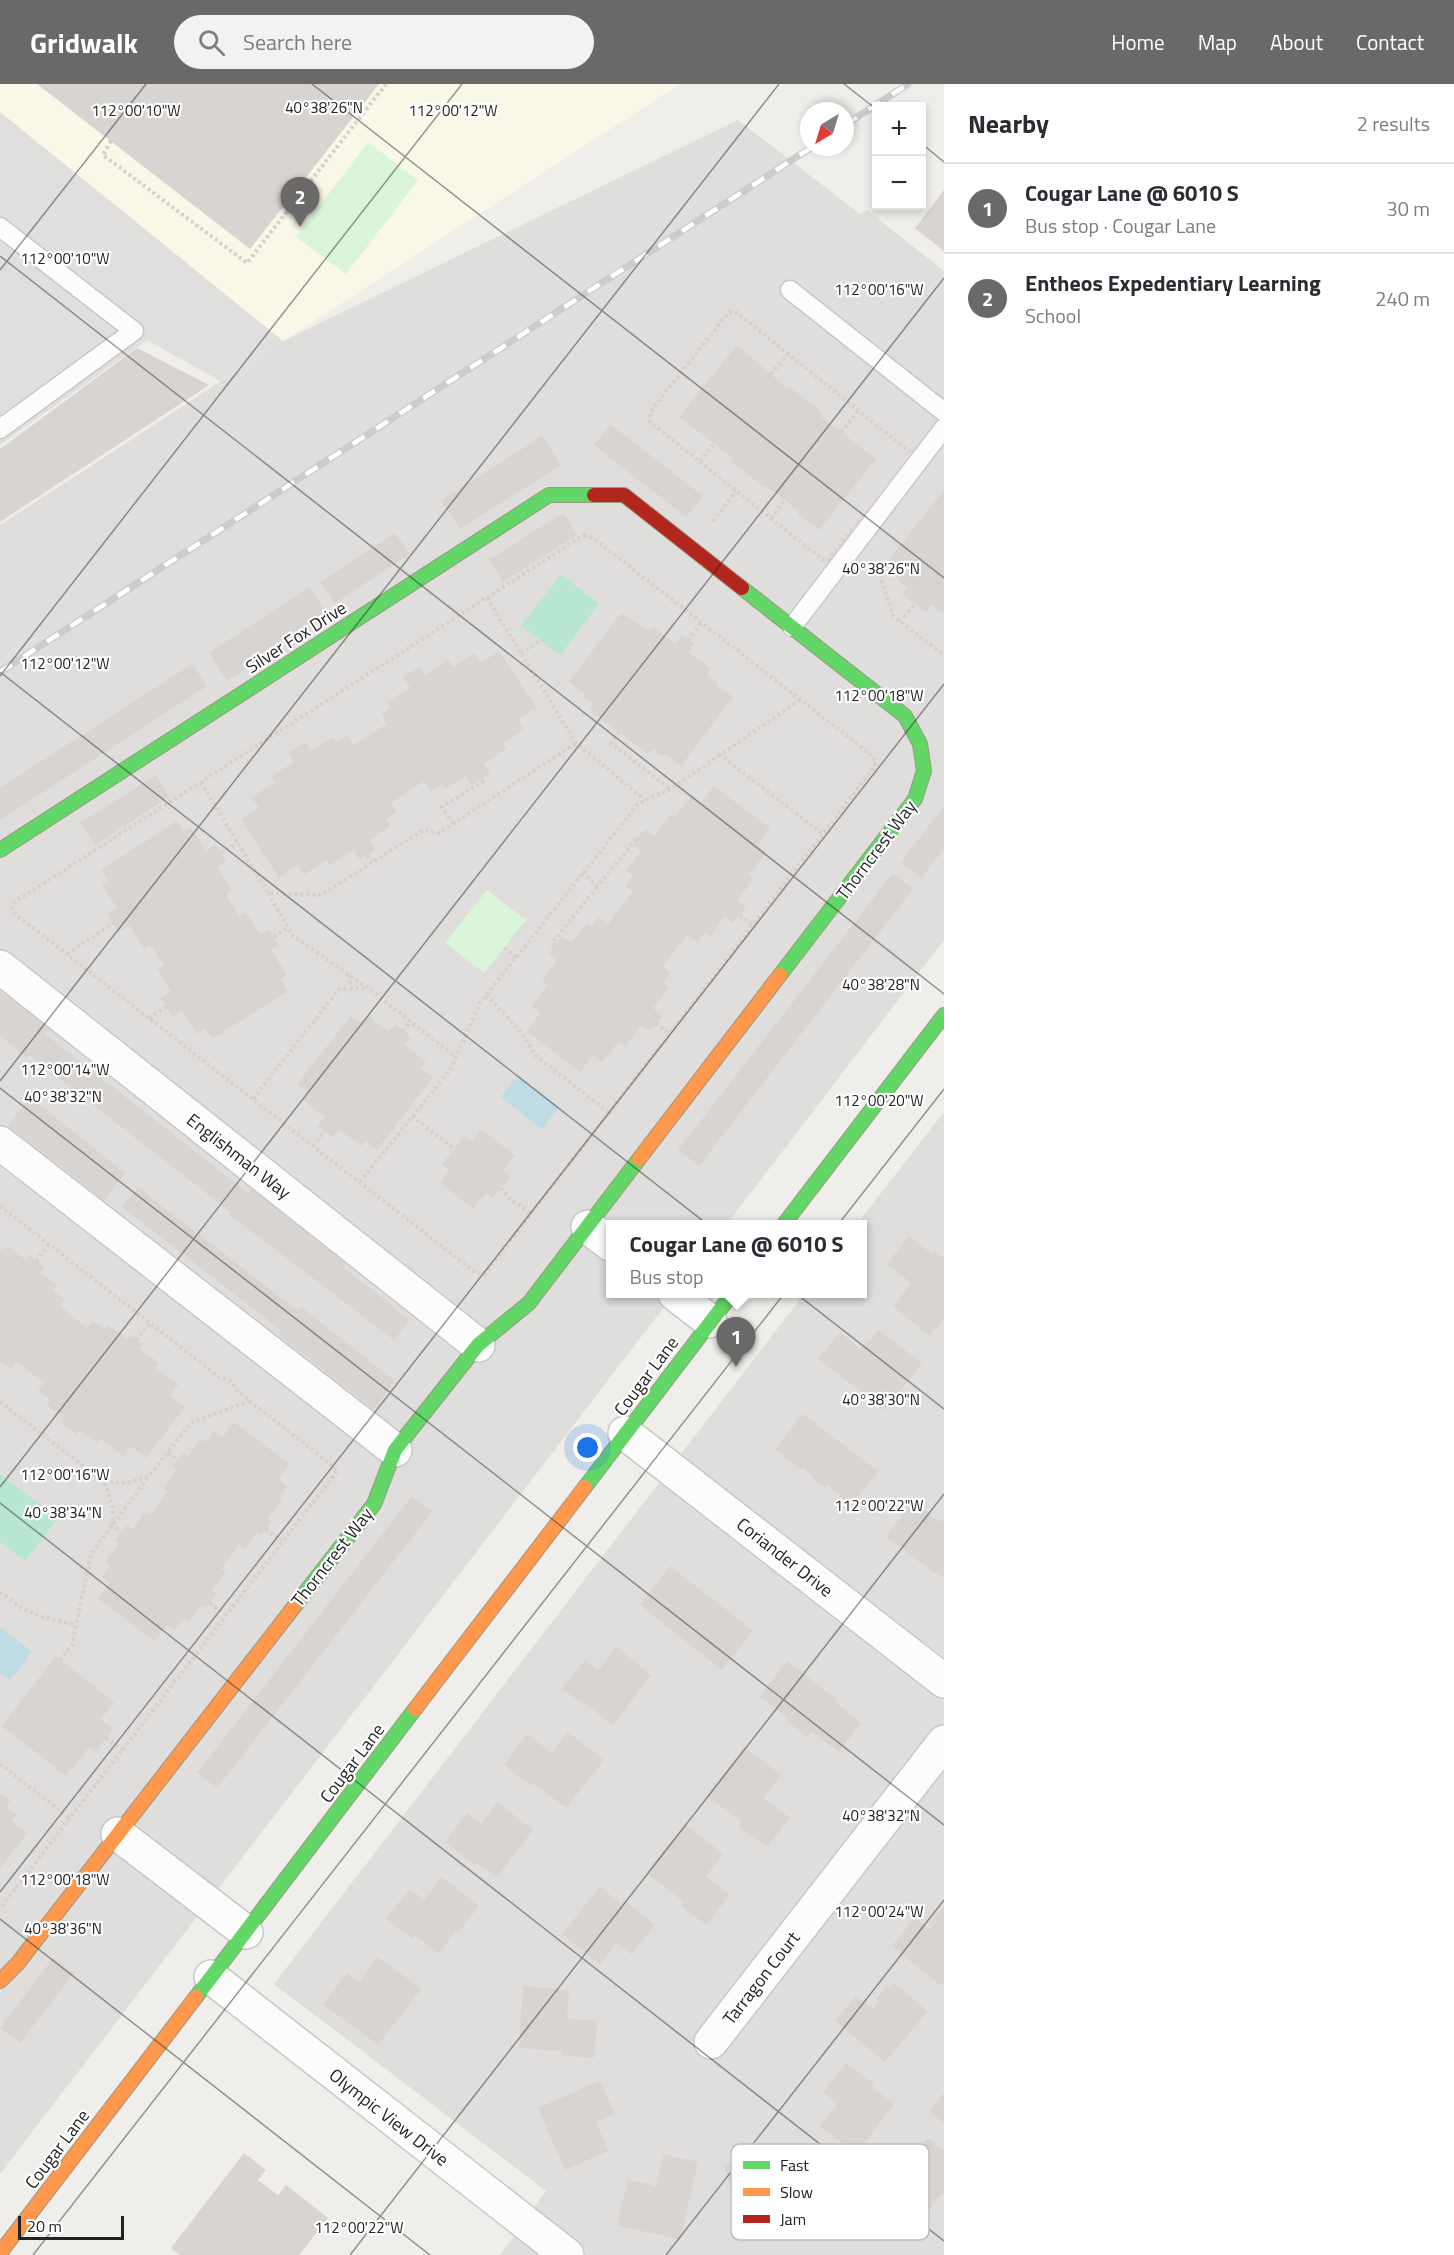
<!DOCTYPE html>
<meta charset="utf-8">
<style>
body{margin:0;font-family:"Titillium Web",sans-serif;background:#f2f2f3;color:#2b2b33}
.controls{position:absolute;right:18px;top:18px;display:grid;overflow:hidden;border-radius:0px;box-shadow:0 3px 9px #0003}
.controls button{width:54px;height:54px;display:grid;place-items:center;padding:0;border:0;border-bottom:2px solid #e1e1e2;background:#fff;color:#2b2b33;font:30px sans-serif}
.compass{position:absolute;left:800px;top:18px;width:54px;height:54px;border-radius:50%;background:#fff;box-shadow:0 3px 9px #0003;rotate:218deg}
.scale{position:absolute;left:18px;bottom:15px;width:106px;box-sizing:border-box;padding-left:6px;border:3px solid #222;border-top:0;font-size:16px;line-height:21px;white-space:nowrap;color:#222;-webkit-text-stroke:4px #fff;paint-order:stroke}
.you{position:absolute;left:588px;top:1364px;width:21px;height:21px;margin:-15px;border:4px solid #fff;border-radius:50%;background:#1a73e8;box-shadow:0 0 0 9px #1a73e833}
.badge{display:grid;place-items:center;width:39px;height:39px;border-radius:50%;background:#6a6968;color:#fff;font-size:20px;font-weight:700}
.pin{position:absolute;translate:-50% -50px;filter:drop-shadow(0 2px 3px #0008)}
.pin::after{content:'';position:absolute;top:32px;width:21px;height:18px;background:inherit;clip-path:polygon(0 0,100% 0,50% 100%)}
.popup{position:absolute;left:606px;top:1136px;width:261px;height:78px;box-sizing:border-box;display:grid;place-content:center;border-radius:0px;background:#fff;filter:drop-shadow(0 2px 4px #0005);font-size:20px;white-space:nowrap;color:#7c7c81}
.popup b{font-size:22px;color:#2b2b33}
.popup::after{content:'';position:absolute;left:50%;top:100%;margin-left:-12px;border:12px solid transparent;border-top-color:#fff}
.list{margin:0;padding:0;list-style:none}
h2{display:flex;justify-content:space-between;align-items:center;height:78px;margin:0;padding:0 24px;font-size:26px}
h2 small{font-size:20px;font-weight:400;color:#7c7c81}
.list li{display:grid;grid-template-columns:39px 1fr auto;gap:18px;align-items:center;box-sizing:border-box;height:90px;padding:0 24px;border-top:2px solid #e1e1e2}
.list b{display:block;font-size:22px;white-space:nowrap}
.list p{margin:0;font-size:20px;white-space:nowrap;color:#7c7c81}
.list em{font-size:20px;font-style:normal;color:#7c7c81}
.icon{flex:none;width:33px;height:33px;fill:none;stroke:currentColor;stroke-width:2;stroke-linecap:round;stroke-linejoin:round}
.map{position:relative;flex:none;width:944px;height:2171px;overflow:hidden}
header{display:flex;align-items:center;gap:36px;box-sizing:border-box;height:84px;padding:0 30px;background:#6a6968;color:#fff}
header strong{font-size:28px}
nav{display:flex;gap:33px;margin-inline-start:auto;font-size:21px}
.search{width:420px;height:54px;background:#f2f2f3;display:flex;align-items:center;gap:15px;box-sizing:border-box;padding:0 21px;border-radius:33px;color:#7c7c81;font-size:22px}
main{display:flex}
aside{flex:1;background:#fff}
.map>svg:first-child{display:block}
</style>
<header>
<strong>Gridwalk</strong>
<div class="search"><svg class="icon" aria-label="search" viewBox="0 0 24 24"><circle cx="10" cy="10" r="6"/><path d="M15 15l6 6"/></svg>Search here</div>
<nav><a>Home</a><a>Map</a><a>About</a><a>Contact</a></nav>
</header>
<main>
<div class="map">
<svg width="944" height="2171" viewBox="0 0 944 2171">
<rect width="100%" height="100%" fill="#f0eeeb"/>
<path fill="#dfdedc" d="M 738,36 L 860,130 L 867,126 L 944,187 L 944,856 L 727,1140 L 610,1140 L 610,1210 L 674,1210 L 0,2090 L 0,441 L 283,257 Z
M 944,1028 L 944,2171 L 500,2171 L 546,2107 L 274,1900 L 804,1210 L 862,1210 L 862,1140 L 857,1140 Z"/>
<path fill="#f8f7e8" d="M 0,0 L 680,0 L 283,257 L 0,28 Z"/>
<path fill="#daf5da" d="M 368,58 L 418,96 L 346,190 L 296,153 Z
M 487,806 L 526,836 L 484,889 L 445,859 Z"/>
<path fill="#b7e6d2" d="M 561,490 L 599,520 L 560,571 L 521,542 Z
M 0,1390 L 58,1434 L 25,1477 L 0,1458 Z"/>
<path fill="#e0dfde" d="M 0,28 L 283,257 L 220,297 L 147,256 L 0,361 Z"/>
<path fill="#bfdbe3" d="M 518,991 L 559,1023 L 542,1045 L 501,1013 Z
M 0,1543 L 32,1568 L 10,1596 L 0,1589 Z"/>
<path fill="#d7d4d2" d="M 37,0 L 379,0 L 250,165 Z
M 944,106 L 944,167 L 915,144 Z
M 737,261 L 788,305 L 790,303 L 824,330 L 821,333 L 876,375 L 819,446 L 798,430 L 799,428 L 785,416 L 766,402 L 765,404 L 731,377 L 733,374 L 679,333 Z
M 137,264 L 209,301 L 0,438 L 0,365 Z
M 610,340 L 703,412 L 686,433 L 594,361 Z
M 542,352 L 561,381 L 460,445 L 441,417 Z
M 944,406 L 944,527 L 942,529 L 931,521 L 926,528 L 902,510 L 907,504 L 884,482 Z
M 563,429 L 577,451 L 503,498 L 489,476 Z
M 395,449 L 410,470 L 335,519 L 321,498 Z
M 309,503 L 328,531 L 227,597 L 209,569 Z
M 621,529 L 650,547 L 653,543 L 675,560 L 682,551 L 688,556 L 694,560 L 688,568 L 711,585 L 707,590 L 718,599 L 716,601 L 733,613 L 681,682 L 664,670 L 662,672 L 653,665 L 648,670 L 589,625 L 593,620 L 583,612 L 585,610 L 569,598 Z
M 499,567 L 536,623 L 518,635 L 524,645 L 503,659 L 506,665 L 484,680 L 490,689 L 472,701 L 466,692 L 445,705 L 442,700 L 431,707 L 424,697 L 391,719 L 396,728 L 386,735 L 390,742 L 370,756 L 376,765 L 367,771 L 359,775 L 353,766 L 330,781 L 326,776 L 304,791 L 297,781 L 279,794 L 241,735 L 259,724 L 252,714 L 275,698 L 271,693 L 294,678 L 288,669 L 305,658 L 311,667 L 333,653 L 336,658 L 347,651 L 354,661 L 387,640 L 381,630 L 392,623 L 388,618 L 410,603 L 403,593 L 419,583 L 425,591 L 448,576 L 453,583 L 475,569 L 481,579 Z
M 192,580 L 207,602 L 0,736 L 0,704 Z
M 156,691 L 169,713 L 95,761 L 80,739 Z
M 714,702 L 770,744 L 757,761 L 766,768 L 749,791 L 754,795 L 737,816 L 746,823 L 733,839 L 725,832 L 710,853 L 704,849 L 697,858 L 687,851 L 662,883 L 671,889 L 663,899 L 669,904 L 653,924 L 662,932 L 650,947 L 642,941 L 625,962 L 619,957 L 602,978 L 593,971 L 580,988 L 527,947 L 540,929 L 531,922 L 548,901 L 542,897 L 557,876 L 549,869 L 562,852 L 571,859 L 587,839 L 591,843 L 599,833 L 608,840 L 633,808 L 625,802 L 633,792 L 626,786 L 641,767 L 633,760 L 638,753 L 645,745 L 654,752 L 671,730 L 675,733 L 692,712 L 701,719 Z
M 944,722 L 944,765 L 921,794 L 901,778 Z
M 177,737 L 185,748 L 191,744 L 206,767 L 216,761 L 226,777 L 217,783 L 232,807 L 226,811 L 239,832 L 246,828 L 260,851 L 269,845 L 279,861 L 271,866 L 287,891 L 280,895 L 288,907 L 212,955 L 205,945 L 197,950 L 182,927 L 173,933 L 161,914 L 171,908 L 157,885 L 164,881 L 150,860 L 144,864 L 129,841 L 119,848 L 107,830 L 117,824 L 102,801 L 109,797 L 101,786 Z
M 893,789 L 913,805 L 699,1082 L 678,1066 Z
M 0,907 L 49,945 L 45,950 L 248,1109 L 252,1103 L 347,1177 L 343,1183 L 410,1236 L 394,1256 L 230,1131 L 232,1129 L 29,971 L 27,973 L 0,952 Z
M 351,932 L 362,940 L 368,932 L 389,948 L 396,940 L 411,953 L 405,961 L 426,978 L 421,984 L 433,993 L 377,1066 L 365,1057 L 362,1062 L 339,1045 L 333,1053 L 317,1042 L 325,1033 L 303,1016 L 308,1009 L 297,1000 Z
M 30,1013 L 125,1089 L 104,1116 L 8,1041 Z
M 481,1045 L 515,1071 L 503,1087 L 510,1093 L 493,1114 L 486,1109 L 473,1125 L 440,1098 L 449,1086 L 442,1080 L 454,1065 L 465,1052 L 472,1057 Z
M 138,1103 L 298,1227 L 301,1223 L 395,1297 L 374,1325 L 279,1251 L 282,1247 L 122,1123 Z
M 909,1152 L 932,1170 L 934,1167 L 944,1174 L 944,1234 L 930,1252 L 893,1223 L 911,1199 L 887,1180 Z
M 7,1162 L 26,1176 L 29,1171 L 44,1183 L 40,1188 L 57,1201 L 53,1206 L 65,1215 L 60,1222 L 87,1244 L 93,1236 L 104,1245 L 108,1241 L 127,1255 L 130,1251 L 143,1261 L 140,1265 L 159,1279 L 155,1284 L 178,1301 L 170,1311 L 185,1323 L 146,1374 L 131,1362 L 123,1372 L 100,1354 L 97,1359 L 80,1346 L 76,1350 L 61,1338 L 64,1334 L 47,1321 L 50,1316 L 38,1306 L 44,1299 L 17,1278 L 11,1286 L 0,1277 L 0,1164 L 3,1167 Z
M 878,1246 L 922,1279 L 885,1326 L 818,1275 L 840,1248 L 860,1265 L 866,1258 L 868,1259 Z
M 803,1330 L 878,1387 L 851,1421 L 827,1401 L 824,1404 L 812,1394 L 813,1393 L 803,1384 L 801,1386 L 775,1365 Z
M 234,1338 L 290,1380 L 278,1396 L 287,1402 L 278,1413 L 282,1417 L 268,1434 L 272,1437 L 261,1451 L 257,1448 L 244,1465 L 239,1461 L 221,1485 L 226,1488 L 212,1506 L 217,1510 L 206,1524 L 202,1521 L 188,1539 L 183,1535 L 174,1546 L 167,1541 L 154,1557 L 98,1514 L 110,1499 L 102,1493 L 111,1481 L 106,1477 L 120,1460 L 115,1456 L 127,1441 L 132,1446 L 145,1428 L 150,1431 L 168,1408 L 164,1404 L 177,1386 L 172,1383 L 183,1369 L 188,1372 L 201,1355 L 206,1358 L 214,1347 L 223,1353 Z
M 412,1412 L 432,1428 L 217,1704 L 197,1689 Z
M 913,1417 L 939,1438 L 941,1435 L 944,1437 L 944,1494 L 936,1488 L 936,1490 L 886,1453 Z
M 670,1482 L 753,1547 L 722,1586 L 640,1521 Z
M 616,1563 L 651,1591 L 613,1641 L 584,1618 L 583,1620 L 562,1605 L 585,1576 L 598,1587 Z
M 56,1572 L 114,1618 L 101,1635 L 113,1645 L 95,1668 L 89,1663 L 66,1692 L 2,1642 Z
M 787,1577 L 837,1616 L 835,1618 L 861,1639 L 839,1668 L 812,1648 L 808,1653 L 786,1636 L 788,1634 L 760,1612 Z
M 568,1648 L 604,1676 L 566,1724 L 533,1699 L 531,1702 L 504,1681 L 527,1650 L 551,1669 Z
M 744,1663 L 781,1691 L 763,1714 L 790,1734 L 767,1763 L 739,1743 L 742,1738 L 707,1712 Z
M 0,1709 L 10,1717 L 6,1722 L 17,1731 L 12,1737 L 27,1750 L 0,1784 Z
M 497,1718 L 533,1746 L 497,1793 L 477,1779 L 475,1781 L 445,1758 L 467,1729 L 482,1740 Z
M 685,1740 L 723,1770 L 706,1792 L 730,1811 L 706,1841 L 681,1822 L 684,1818 L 646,1788 Z
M 442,1793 L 479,1822 L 458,1849 L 456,1847 L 438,1870 L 415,1851 L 412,1855 L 386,1834 L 410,1805 L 424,1816 Z
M 600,1803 L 621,1820 L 624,1816 L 655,1841 L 631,1870 L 617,1859 L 600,1880 L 562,1850 Z
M 944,1822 L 944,1898 L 941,1902 L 892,1862 L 915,1834 L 929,1846 L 933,1840 L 931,1838 Z
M 378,1873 L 421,1905 L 378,1961 L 323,1920 L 347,1889 L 359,1898 Z
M 53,1874 L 74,1889 L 20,1959 L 0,1944 Z
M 894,1899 L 928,1927 L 885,1978 L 835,1937 L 856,1912 L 873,1925 L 880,1917 L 876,1915 L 887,1902 L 890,1904 Z
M 523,1902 L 569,1906 L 567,1935 L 597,1937 L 594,1974 L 561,1971 L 561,1967 L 519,1964 Z
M 846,1979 L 873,1999 L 873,2004 L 894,2020 L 856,2070 L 820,2042 L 838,2019 L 823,2008 Z
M 600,1997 L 615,2030 L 596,2038 L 608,2067 L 565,2086 L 538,2024 Z
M 944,2009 L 944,2039 L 929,2027 Z
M 928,2054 L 944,2067 L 944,2110 L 942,2109 L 925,2130 L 889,2102 Z
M 244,2069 L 266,2086 L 258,2096 L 278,2111 L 286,2101 L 328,2134 L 299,2171 L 180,2171 L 171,2164 Z
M 664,2070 L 698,2078 L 680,2156 L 617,2141 L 628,2095 L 656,2102 Z
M 758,2071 L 766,2098 L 794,2090 L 808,2136 L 748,2153 L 737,2116 L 734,2117 L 724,2081 Z"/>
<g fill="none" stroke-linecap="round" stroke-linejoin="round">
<defs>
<path id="lane" d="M 0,143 L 134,247 L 0,345
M 790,206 L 944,328
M 792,543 L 944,344"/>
<path id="street" d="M 0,883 L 478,1261
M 0,1059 L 395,1366
M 588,1143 L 610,1160
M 675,1210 L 710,1237
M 625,1349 L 944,1597
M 118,1750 L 246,1848
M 211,1893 L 567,2171
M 711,1958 L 944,1658"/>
<path id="fast" d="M 742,504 L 905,632 L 920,660 L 924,687 L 915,715 L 780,891
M 0,766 L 549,411 L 594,411
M 784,1140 L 944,931
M 585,1403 L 732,1210
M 297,1519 L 374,1420 L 395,1366 L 478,1261 L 529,1219 L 639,1075
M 196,1913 L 415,1625"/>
<path id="slow" d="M 639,1075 L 780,891
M 415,1625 L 585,1403
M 0,1897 L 18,1879 L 297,1519
M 0,2169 L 196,1913"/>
<path id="jam" d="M 594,411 L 624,411 L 742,504"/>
</defs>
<use href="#lane" stroke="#c9c8c7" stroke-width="21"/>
<use href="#street" stroke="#c9c8c7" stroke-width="36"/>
<use href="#fast" stroke="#999a82" stroke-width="16"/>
<use href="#slow" stroke="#999a82" stroke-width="16"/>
<use href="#jam" stroke="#999a82" stroke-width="16"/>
<path stroke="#dccecd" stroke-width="4" stroke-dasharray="3 3" stroke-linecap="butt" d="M 111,57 L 103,71 L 247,179 L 386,0
M 729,228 L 736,228 L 910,368 L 912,373 L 828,476 L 823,476 L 650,338 L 650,328 Z
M 771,290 L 788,269
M 841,348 L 859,326
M 700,377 L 714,360
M 771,434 L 785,416
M 713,437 L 736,407
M 584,451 L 593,454 L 869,669 L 876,677 L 875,682 L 485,1190 L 476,1189 L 15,830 L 12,823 L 16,817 Z
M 876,479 L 893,532 L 944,571
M 487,514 L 576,659 L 645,716
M 900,538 L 915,520
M 688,556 L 702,538
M 521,569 L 540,557
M 800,616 L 720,671 L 823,750
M 619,648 L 611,659 L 670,705
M 201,698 L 268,809 L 321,811 L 423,746 L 439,749 L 576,659
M 453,739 L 442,723 L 483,697 L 481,694
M 221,769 L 238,759
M 367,771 L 372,778
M 582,789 L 598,802 L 638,753
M 268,809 L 293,852 L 368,904 L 456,973
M 740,831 L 753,842
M 274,853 L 288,844
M 555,861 L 552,859 L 598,802
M 504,864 L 516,874
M 67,870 L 114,839
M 348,891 L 352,905
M 486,911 L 518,944 L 536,972 L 609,1029
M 149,934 L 167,923
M 656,939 L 670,950
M 403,947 L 411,937
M 253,1015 L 339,905 L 367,904
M 412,1032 L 454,1065
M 313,1062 L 325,1047
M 360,1098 L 450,986 L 480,919 L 638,720 L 670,705 L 720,671
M 501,1104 L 510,1116 L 522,1122 L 531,1131
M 0,1122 L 219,1293 L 231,1297 L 237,1307 L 338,1386 L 0,1825
M 36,1177 L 49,1160
M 136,1256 L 150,1239
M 0,1318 L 104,1398 C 111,1412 114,1425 112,1441 L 121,1448
M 168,1369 L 178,1376
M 104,1398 L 128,1399 L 149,1392 L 191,1339 L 249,1317
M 266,1445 L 282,1457
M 0,1508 L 20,1523 L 39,1532 L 76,1541
M 210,1519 L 226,1531
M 60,1576 L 72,1561 L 91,1470 L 149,1392
M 106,1654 L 122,1666
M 0,1680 L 70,1734"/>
<use href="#lane" stroke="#fdfcfc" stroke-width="18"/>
<use href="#street" stroke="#fdfcfc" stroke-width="33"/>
<use href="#fast" stroke="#63d668" stroke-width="14"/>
<use href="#slow" stroke="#ff974d" stroke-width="14"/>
<use href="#jam" stroke="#b3261e" stroke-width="14"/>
<defs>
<path id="rail" d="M 845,41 L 908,0
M 0,588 L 812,63"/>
</defs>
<use href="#rail" stroke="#ccc" stroke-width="7"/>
<use href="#rail" stroke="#fff" stroke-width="4.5" stroke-dasharray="14" stroke-linecap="butt"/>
</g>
<path fill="none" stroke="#222" stroke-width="1.5" stroke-opacity="0.45" d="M 312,0 L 944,494M 844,0 L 876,25M 922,60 L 944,78M 0,172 L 944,910M 0,186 L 146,0M 0,588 L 944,1325M 0,592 L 462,0M 0,997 L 779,0M 0,1004 L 944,1741M 0,1403 L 944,194M 0,1419 L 944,2157M 0,1808 L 944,600M 0,1835 L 430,2171M 33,2171 L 944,1005M 350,2171 L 944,1410M 666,2171 L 944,1816"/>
<g text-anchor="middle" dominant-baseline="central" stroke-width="4.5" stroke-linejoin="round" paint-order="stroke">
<g font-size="18" fill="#222" stroke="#fff">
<text transform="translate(296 553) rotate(-33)">Silver Fox Drive</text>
<text transform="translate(876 766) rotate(-53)">Thorncrest Way</text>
<text transform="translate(239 1072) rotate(38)">Englishman Way</text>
<text transform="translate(646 1292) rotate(-53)">Cougar Lane</text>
<text transform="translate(332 1473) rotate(-52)">Thorncrest Way</text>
<text transform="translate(785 1473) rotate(38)">Coriander Drive</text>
<text transform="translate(352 1679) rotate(-53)">Cougar Lane</text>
<text transform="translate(761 1894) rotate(-52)">Tarragon Court</text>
<text transform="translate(389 2033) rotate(38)">Olympic View Drive</text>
<text transform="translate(57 2065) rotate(-53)">Cougar Lane</text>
</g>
</g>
<rect x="731" y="2060" width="198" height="96" rx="9" fill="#fff" stroke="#bdbdbd" stroke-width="1.5"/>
<rect x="743" y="2077" width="27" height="8" fill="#63d668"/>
<rect x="743" y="2104" width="27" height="8" fill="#ff974d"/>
<rect x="743" y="2131" width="27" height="8" fill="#b3261e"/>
<g font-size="16" fill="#222">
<text x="780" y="2087">Fast</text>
<text x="780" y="2114">Slow</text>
<text x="780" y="2141">Jam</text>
</g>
<g font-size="15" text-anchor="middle" fill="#222" stroke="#fff" stroke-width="4.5" stroke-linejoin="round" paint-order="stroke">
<text x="324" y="29">40°38'26"N</text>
<text x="136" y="32">112°00'10"W</text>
<text x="453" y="32">112°00'12"W</text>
<text x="65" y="180">112°00'10"W</text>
<text x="879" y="211">112°00'16"W</text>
<text x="881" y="490">40°38'26"N</text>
<text x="65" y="585">112°00'12"W</text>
<text x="879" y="617">112°00'18"W</text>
<text x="881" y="906">40°38'28"N</text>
<text x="65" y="991">112°00'14"W</text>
<text x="63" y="1018">40°38'32"N</text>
<text x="879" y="1022">112°00'20"W</text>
<text x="881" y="1321">40°38'30"N</text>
<text x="65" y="1396">112°00'16"W</text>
<text x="879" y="1427">112°00'22"W</text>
<text x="63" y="1434">40°38'34"N</text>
<text x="881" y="1737">40°38'32"N</text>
<text x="65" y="1801">112°00'18"W</text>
<text x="879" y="1833">112°00'24"W</text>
<text x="63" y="1850">40°38'36"N</text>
<text x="359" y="2149">112°00'22"W</text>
</g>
</svg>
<div class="controls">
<button>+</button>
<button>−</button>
</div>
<svg class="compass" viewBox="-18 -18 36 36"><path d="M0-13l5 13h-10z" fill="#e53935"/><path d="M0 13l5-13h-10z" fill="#7c7c81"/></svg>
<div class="scale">20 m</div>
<div class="you"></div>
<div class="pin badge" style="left:736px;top:1283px">1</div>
<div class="popup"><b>Cougar Lane @ 6010 S</b>Bus stop</div>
<div class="pin badge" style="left:300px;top:143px">2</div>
</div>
<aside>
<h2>Nearby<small>2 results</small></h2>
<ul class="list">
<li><span class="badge">1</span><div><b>Cougar Lane @ 6010 S</b><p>Bus stop · Cougar Lane</p></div><em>30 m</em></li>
<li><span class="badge">2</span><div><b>Entheos Expedentiary Learning</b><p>School</p></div><em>240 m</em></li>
</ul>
</aside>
</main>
